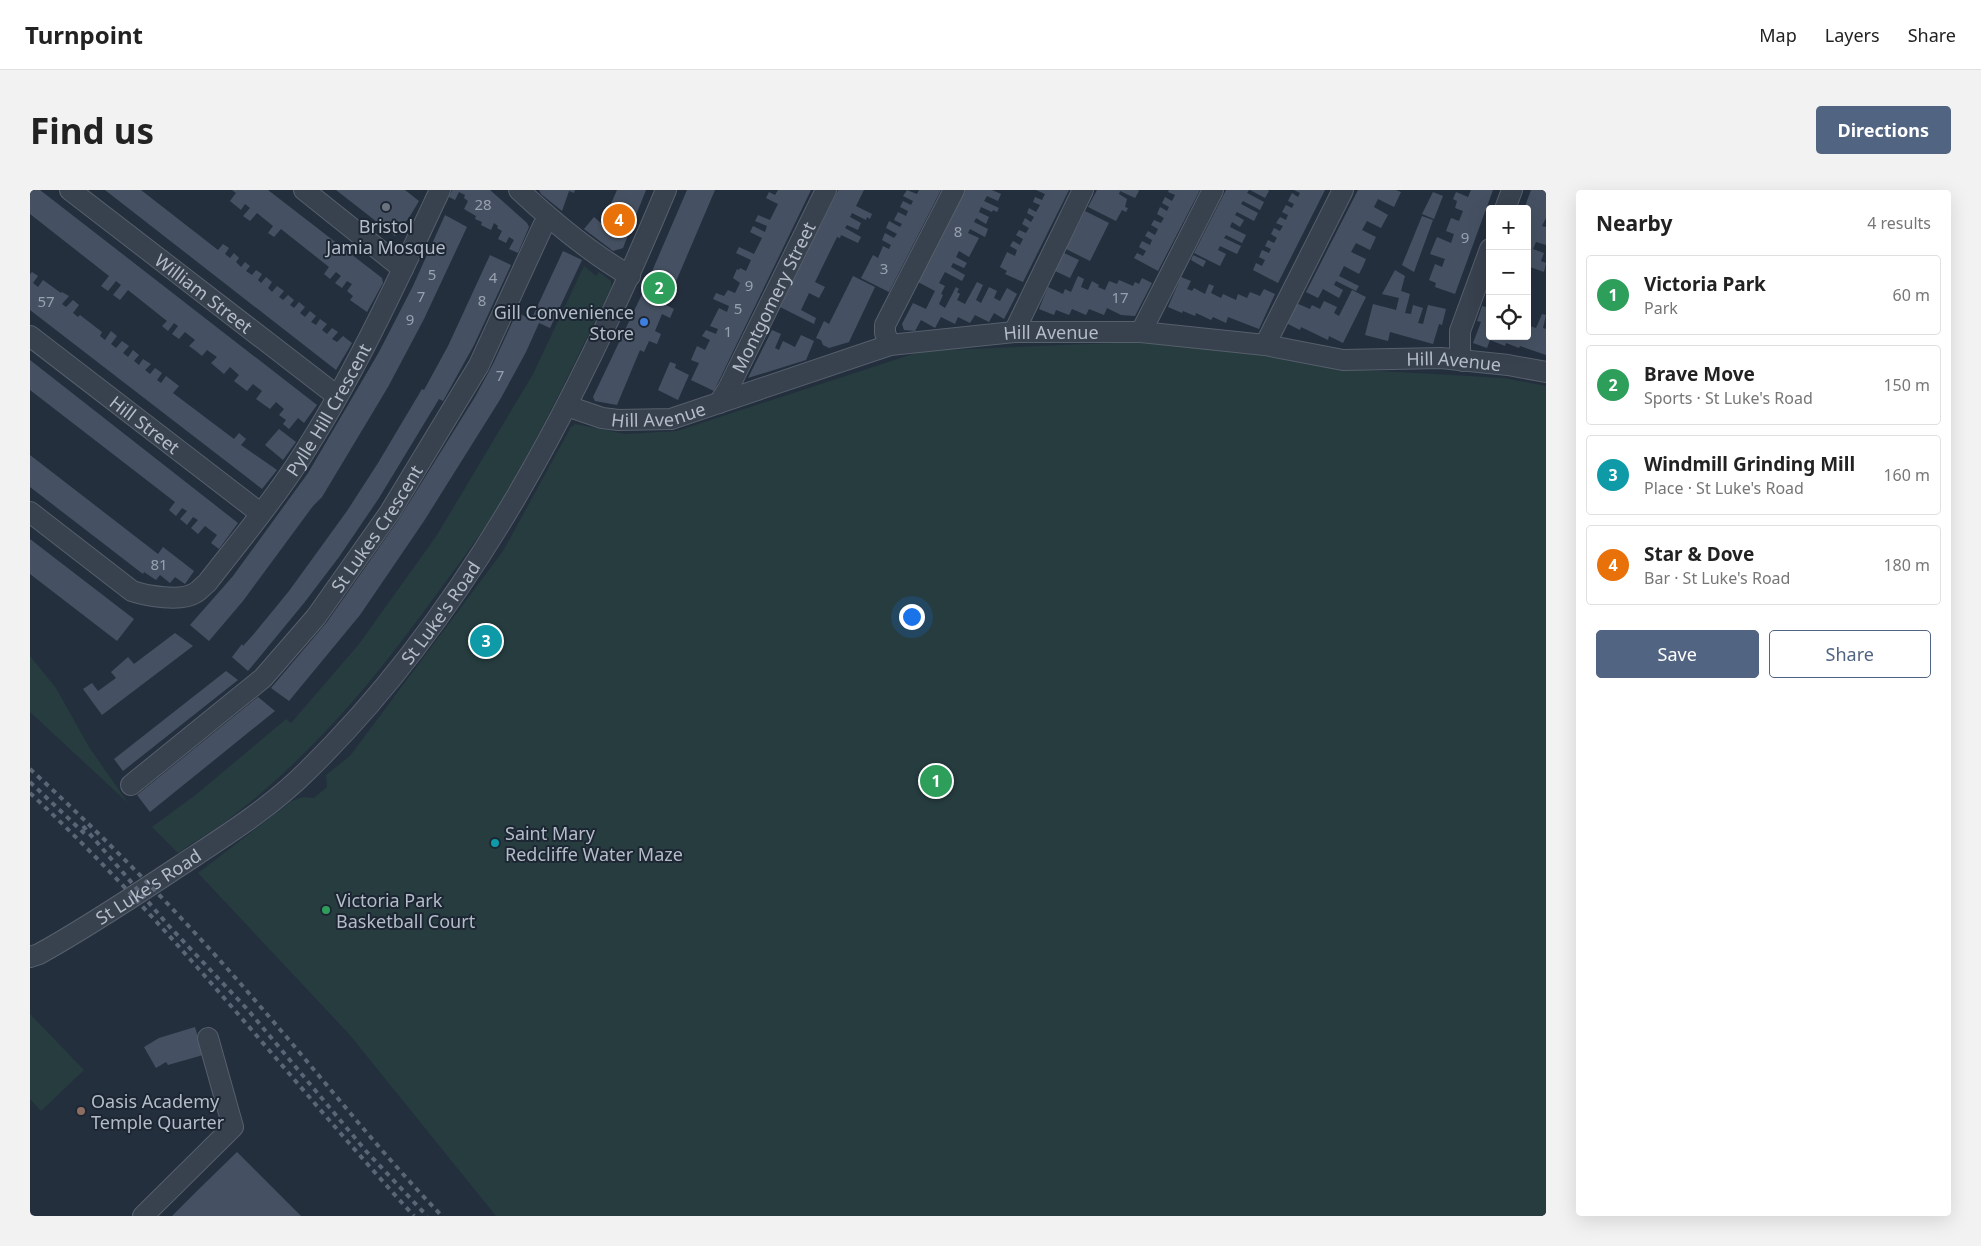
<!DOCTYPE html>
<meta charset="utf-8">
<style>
body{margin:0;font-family:"Noto Sans",sans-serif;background:#f2f2f2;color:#222}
.controls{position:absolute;right:15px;top:15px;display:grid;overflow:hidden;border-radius:5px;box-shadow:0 5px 20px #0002}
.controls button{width:45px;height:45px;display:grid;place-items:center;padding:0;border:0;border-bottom:1px solid #e0e0e0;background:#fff;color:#222;font:25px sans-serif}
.you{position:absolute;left:881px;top:426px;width:18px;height:18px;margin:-12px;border:4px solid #fff;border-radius:50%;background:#1a73e8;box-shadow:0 0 0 8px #1a73e833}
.badge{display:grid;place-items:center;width:32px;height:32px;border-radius:50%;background:#516482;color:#fff;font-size:16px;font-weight:700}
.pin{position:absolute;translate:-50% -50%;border:2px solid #fff;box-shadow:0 1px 5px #0006}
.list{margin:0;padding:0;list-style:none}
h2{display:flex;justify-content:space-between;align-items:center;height:65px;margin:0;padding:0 20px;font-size:21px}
h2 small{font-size:16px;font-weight:400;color:#767676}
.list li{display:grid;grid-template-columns:32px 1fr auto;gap:15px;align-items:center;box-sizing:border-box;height:80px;margin:0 10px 10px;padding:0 10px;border:1px solid #e0e0e0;border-radius:5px}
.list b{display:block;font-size:19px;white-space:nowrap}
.list p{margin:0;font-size:16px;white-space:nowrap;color:#767676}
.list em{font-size:16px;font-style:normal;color:#767676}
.actions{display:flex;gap:10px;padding:15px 20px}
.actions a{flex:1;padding:11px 0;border:1px solid #516482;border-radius:5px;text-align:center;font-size:18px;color:#516482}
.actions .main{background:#516482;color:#fff}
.icon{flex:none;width:28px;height:28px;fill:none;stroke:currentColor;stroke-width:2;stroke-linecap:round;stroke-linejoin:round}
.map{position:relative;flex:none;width:1516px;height:1026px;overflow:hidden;border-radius:5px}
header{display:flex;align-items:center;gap:30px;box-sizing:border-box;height:70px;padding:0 25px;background:#fff;border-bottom:1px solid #e0e0e0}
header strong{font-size:24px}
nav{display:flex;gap:28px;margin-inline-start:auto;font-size:18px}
.intro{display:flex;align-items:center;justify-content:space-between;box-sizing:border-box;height:120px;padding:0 30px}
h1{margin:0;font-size:35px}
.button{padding:12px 22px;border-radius:5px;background:#516482;color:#fff;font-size:18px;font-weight:700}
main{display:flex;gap:30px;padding:0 30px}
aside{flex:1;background:#fff;border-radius:5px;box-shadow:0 5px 20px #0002}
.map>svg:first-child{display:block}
</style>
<header>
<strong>Turnpoint</strong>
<nav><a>Map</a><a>Layers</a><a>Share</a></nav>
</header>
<div class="intro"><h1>Find us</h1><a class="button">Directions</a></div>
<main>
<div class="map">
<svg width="1516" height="1026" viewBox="0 0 1516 1026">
<rect width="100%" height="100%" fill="#242f3e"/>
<path fill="#263c3f" d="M 554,76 L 566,86 L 569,82 L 581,91 L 581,98 C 548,166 515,235 478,300 C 456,338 429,374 403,409 C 345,489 283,564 204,625 C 187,639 166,650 148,663 L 122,637 L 168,603 L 256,529 L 261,533 L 329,454 L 407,345 L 503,184 Z
M 1106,152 L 1234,163 L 1315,179 L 1474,188 L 1516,196 L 1516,1026 L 466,1026 L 319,844 L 168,683 L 262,611 L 273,607 L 284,608 L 297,597 L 296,585 L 320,566 L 473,361 L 541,237 L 545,234 L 595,244 L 647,241 L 892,161 Z
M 0,466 L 26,498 L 59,557 L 98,613 L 0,522 Z
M 0,824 L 54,880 L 11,921 L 0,909 Z"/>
<path fill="#455162" d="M 0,0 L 10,0 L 287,215 L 274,233 L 268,228 L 259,239 L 253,234 L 256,230 L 249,225 L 254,219 L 246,212 L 240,219 L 226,209 L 232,201 L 223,194 L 217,201 L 204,191 L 209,185 L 200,177 L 194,184 L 188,179 L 181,173 L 187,167 L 177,160 L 172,166 L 166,161 L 159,156 L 165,150 L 155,142 L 149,149 L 142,144 L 148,136 L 144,133 L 138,141 L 132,136 L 137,131 L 98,100 L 90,110 L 83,105 L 91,95 L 86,91 L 78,101 L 71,96 L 79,86 L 0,24 Z
M 75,0 L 111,0 L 188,60 L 193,54 L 199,58 L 195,64 L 200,68 L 204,63 L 209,68 L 206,72 L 211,77 L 215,72 L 220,76 L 216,81 L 222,85 L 226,80 L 232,84 L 228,90 L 231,93 L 236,87 L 242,92 L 238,98 L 242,102 L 247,96 L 254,101 L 249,107 L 253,110 L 258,105 L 264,110 L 260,115 L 264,118 L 269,112 L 275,117 L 270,123 L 275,127 L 280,121 L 286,126 L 281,132 L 286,135 L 290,129 L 297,134 L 292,140 L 297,144 L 302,138 L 308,142 L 302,149 L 307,152 L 313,146 L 322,153 L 306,180 Z
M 202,0 L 238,0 L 352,88 L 353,93 L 337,122 L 320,110 L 323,106 L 317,101 L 322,94 L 317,91 L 312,98 L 305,93 L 311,86 L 306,82 L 300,89 L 294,84 L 299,77 L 251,39 L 244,47 L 238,43 L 243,36 L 227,23 L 220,31 L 213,26 L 220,18 L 215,14 L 211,20 L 200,11 L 206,3 Z
M 306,0 L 375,0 L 389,11 L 380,26 L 365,46 Z
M 422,0 L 460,0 L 497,33 L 499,37 L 488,63 L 479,59 L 484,50 L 479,47 L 476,53 L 468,49 L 472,41 L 467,38 L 468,36 L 464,33 L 461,40 L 451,35 L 452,32 L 445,29 L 446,26 L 434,19 L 438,11 L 434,8 L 435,5 L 429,2 L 425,10 L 419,7 Z
M 509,0 L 545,0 L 544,3 L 539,1 L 532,21 L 511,4 Z
M 587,0 L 616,0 L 593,58 L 583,61 L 554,39 L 564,27 L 572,34 Z
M 657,0 L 685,0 L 636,115 L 644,119 L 640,128 L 632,124 L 625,141 L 631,144 L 627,154 L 619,151 L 614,162 L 610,160 L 587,215 L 565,211 L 563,207 L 614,100 Z
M 748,0 L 781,0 L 684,201 L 661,190 L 669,173 L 661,170 L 667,156 L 675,160 L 680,150 L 672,146 L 676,140 L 686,144 L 688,139 L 680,136 L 689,118 L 697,122 L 699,116 L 683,109 L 686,103 L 694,106 L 698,100 L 705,103 L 710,93 L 703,88 L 707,79 L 709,80 L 710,78 L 716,81 L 721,70 L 706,63 L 709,57 L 724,64 L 732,48 L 720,42 L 723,36 L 735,42 L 737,36 L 725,31 L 728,25 L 740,30 L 748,14 L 736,8 L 739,2 L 745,5 Z
M 808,0 L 834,0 L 826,16 L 842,24 L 840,29 L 837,27 L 836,30 L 822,23 L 820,27 L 831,33 L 828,40 L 817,35 L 815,38 L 831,47 L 828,53 L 811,45 L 810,48 L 807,47 L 785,92 L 795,97 L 789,108 L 779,103 L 771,120 L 786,128 L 784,134 L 750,117 Z
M 877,0 L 887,4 L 889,0 L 911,0 L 859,102 L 831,88 L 843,65 L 848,68 L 853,56 L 859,59 L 861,55 L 852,50 L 855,43 L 864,48 L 867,44 L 856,38 L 859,31 L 870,37 L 872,34 L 864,30 L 868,22 L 876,26 L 878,21 L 870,17 L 873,11 L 881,15 L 883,11 L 873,6 Z
M 934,0 L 962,0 L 971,4 L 968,11 L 957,6 L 954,11 L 969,18 L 967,22 L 963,20 L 962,22 L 951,17 L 949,22 L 959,27 L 956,34 L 946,28 L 944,32 L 958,39 L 955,47 L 940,39 L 938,43 L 949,48 L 939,67 L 929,61 L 926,67 L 937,73 L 934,78 L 923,73 L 921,77 L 935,85 L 932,91 L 915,82 L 909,93 L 915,96 L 911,104 L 913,105 L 909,114 L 915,118 L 926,97 L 929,99 L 927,102 L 930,104 L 927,110 L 935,114 L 947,92 L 953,95 L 946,110 L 951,113 L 959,97 L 967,101 L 964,108 L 970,111 L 977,98 L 987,104 L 974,129 L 964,123 L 959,132 L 945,125 L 940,133 L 928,127 L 925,134 L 911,127 L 905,138 L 891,130 L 885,141 L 874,140 L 872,134 L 883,113 L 896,119 L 905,101 L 888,92 Z
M 1006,0 L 1039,0 L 993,92 L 975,84 L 977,81 L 970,77 L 977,62 L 985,66 L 987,60 L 980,56 L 983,51 L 990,55 L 993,49 L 986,45 L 989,40 L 996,43 L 999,38 L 992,34 L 995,28 L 1001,32 L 1004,27 L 997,23 L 999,18 L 1006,22 L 1010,15 L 1003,12 L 1005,7 L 1012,10 L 1015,4 Z
M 1067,0 L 1108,0 L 1109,1 L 1105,8 L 1090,1 L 1089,4 L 1097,9 L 1095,17 L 1098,18 L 1096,22 L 1092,20 L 1086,31 L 1058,17 Z
M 1139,0 L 1170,0 L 1128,81 L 1104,68 L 1107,63 L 1113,66 L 1116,61 L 1109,57 L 1112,51 L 1120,55 L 1122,50 L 1115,46 L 1118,41 L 1125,45 L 1128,39 L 1121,35 L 1124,30 L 1131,33 L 1134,28 L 1127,24 L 1130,17 L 1137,21 L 1139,17 L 1132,13 L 1135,7 L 1142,11 L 1145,5 L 1138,2 Z
M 1196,0 L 1219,0 L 1217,3 L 1234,12 L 1230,20 L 1213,11 L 1211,14 L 1228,23 L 1224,31 L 1207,22 L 1205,25 L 1214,30 L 1210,37 L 1202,32 L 1200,37 L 1216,45 L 1212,53 L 1196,45 L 1194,48 L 1211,56 L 1207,64 L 1190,56 L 1188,60 L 1196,64 L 1190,76 L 1164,63 Z
M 1220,0 L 1238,0 L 1239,1 L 1235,8 Z
M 1264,0 L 1295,0 L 1248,93 L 1223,80 L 1226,73 L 1232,76 L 1235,70 L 1229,67 L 1232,60 L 1239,63 L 1241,59 L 1235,56 L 1238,50 L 1244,53 L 1247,48 L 1241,44 L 1244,38 L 1250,41 L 1253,36 L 1246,33 L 1250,27 L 1256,30 L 1258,25 L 1252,22 L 1256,15 L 1262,18 L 1264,14 L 1258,11 L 1262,3 L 1268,7 L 1270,3 Z
M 1328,0 L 1366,0 L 1371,2 L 1364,17 L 1348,9 L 1344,17 L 1358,25 L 1351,38 L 1337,31 L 1332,40 L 1346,47 L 1340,60 L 1326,53 L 1321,62 L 1336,69 L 1333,76 L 1329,84 L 1314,76 L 1309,86 L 1329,96 L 1326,101 L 1306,91 L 1304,95 L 1313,100 L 1309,108 L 1293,99 L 1288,108 L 1276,102 Z
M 1441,0 L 1463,0 L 1425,104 L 1405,97 L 1406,93 L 1399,90 L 1405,74 L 1412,77 L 1415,69 L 1400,64 L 1407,47 L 1421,53 L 1424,44 L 1416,41 L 1421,28 L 1429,31 L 1433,21 L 1425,18 L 1427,11 L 1423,9 L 1426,2 L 1438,7 Z
M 1501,0 L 1516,0 L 1516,28 L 1512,36 L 1516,37 L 1516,55 L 1506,52 L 1503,59 L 1514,63 L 1511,71 L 1516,73 L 1514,82 L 1497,76 L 1497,19 L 1494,19 Z
M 1403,2 L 1413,6 L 1404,29 L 1392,24 Z
M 1055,21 L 1079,33 L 1060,71 L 1036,59 Z
M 415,25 L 437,37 L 394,129 L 358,197 L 292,307 L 283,316 L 213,411 L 179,451 L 160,435 L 203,386 L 278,283 L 349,162 L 383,96 Z
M 1392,26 L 1403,30 L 1384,82 L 1372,75 Z
M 533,61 L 552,70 L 520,138 L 509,133 L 496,162 L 471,208 L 394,331 L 330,425 L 259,511 L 241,498 L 297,432 L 369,329 L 445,207 L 463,174 L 487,122 L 501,130 Z
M 1034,63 L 1049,70 L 1040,88 L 1025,81 Z
M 460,65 L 481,75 L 444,155 L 413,211 L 409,209 L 349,308 L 309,367 L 274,413 L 218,481 L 202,467 L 212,454 L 213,456 L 223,445 L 259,401 L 317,321 L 348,273 L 392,199 L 394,200 L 418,156 Z
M 1163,65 L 1176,71 L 1173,77 L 1161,70 Z
M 1365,80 L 1375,86 L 1371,101 L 1380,104 L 1375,123 L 1381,124 L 1383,115 L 1393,118 L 1388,133 L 1393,134 L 1398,115 L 1416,119 L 1412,135 L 1409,134 L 1403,154 L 1360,142 L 1358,151 L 1335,145 L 1343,114 L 1366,120 L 1369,108 L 1352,104 Z
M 2,82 L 8,86 L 3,93 L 8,97 L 13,90 L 31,103 L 32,102 L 39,106 L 32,114 L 36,117 L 43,110 L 49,115 L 43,123 L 48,127 L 50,125 L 72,142 L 70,146 L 75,150 L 81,141 L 87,146 L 81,154 L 86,158 L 92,151 L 99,156 L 93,163 L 98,167 L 103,160 L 109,165 L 104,171 L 109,175 L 113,169 L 121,174 L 115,180 L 120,184 L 125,178 L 132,183 L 127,190 L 131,193 L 136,186 L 149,196 L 143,203 L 204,249 L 209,243 L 216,249 L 211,255 L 247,280 L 232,299 L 0,120 L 0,84 Z
M 823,86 L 845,97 L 819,152 L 799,158 L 793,155 L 791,150 L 786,148 L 794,131 L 799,134 Z
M 1048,86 L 1054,89 L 1051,97 L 1058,100 L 1062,91 L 1069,95 L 1068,97 L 1075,100 L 1079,91 L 1087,94 L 1089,90 L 1103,96 L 1105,92 L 1109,94 L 1112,88 L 1122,93 L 1105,126 L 1091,125 L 1077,118 L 1074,125 L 1059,119 L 1056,125 L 1042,119 L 1039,125 L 1026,120 L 1024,125 L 1009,119 L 1018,97 L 1033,104 L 1035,99 L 1041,102 Z
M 1151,87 L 1161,91 L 1157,99 L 1162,101 L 1164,98 L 1175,104 L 1179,94 L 1184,96 L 1181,103 L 1191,108 L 1193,104 L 1206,110 L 1208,104 L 1217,108 L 1220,102 L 1230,106 L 1234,99 L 1245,104 L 1229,139 L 1198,127 L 1196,133 L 1183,127 L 1181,130 L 1166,123 L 1165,126 L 1153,121 L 1152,123 L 1138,117 Z
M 1322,100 L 1336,107 L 1313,153 L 1299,146 L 1298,150 L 1271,137 L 1270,140 L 1256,133 L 1266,113 L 1280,119 L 1282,115 L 1290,119 L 1294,111 L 1307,117 L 1304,123 L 1309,126 Z
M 1452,116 L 1460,118 L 1460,146 L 1497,146 L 1497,135 L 1506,138 L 1512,124 L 1516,125 L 1513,138 L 1516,139 L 1516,165 L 1490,156 L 1489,158 L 1476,153 L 1475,156 L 1460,150 L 1457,158 L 1443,153 L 1451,132 L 1447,131 Z
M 742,140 L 751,144 L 745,158 L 749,160 L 753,151 L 765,157 L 771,145 L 784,151 L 776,170 L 718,188 Z
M 0,170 L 208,333 L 189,359 L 181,353 L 187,345 L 175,336 L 168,344 L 161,338 L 168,330 L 163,327 L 157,335 L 150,329 L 157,321 L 152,318 L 146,326 L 139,320 L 145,312 L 0,200 Z
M 640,172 L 646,174 L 645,178 L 659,185 L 648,210 L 628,200 Z
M 249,239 L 266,252 L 253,270 L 235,255 Z
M 0,265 L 128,364 L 133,357 L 164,381 L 155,394 L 145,387 L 140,393 L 130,385 L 126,390 L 114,382 L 113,384 L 0,297 Z
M 0,349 L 104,429 L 87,451 L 0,384 Z
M 145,443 L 163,456 L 72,525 L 53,499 L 62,493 L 68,501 L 86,488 L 81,482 L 98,467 L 104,474 Z
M 196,481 L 208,490 L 93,581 L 84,569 Z
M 228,507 L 245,521 L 120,622 L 107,605 Z
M 165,837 L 173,865 L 138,875 L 136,872 L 126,878 L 114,857 L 129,848 Z
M 207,962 L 271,1026 L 142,1026 L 168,1000 Z"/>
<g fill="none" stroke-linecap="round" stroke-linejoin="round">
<defs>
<g id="street">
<path id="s1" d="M 40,0 L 307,206"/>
<path d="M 274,0 L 373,79"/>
<path d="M 489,0 C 523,32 559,62 600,86"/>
<path d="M 1475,19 L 1482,0"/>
<path d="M 984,142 L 1053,0"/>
<path d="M 1111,142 L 1183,0"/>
<path id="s2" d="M 0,146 L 230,323"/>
<path d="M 860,155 L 855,143 L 855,135 L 924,0"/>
<path d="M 1235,155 L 1313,0"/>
<path d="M 1433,171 L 1430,163 L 1430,141 L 1460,59"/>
<path id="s3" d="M 689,213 L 698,199 L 796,0"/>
<path id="s4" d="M 537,216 L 572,228 L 588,230 L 641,229 L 860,155 L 984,142 L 1111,142 L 1235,155 L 1313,170 L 1411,168 L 1478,175 L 1516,182"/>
<path id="s5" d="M 0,322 L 102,401 C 117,406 151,412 165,403 C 169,401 173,396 177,393 C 208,353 241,314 268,272 C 324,186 367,92 410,0"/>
<path id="s6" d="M 101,595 L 233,488 L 286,427 L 360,322 L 449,175 L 513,36 L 520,29"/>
<path id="s7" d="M 0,767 L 9,764 C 58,737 104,706 151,675 C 195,646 240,618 277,581 C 440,422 549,208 636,0"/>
<path d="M 113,1026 L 203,937 L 178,848"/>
</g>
</defs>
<use href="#street" stroke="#565f6c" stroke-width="22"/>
<use href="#street" stroke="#38414e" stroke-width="20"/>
<path stroke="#5a6575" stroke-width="4" stroke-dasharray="5 5" stroke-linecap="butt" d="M 0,579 C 81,653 157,731 229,815 C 290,885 347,959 412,1026
M 0,592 L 56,645
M 0,603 C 140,733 256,886 384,1026
M 53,636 L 138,735 L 218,820 L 336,961 L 397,1026"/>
</g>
<circle fill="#6b7280" stroke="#1d2633" stroke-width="2" cx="356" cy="17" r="5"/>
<circle fill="#3f7fe0" stroke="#1d2633" stroke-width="2" cx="614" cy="132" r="5"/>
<circle fill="#0f9aa8" stroke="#1d2633" stroke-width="2" cx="465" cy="653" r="5"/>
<circle fill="#2e9e5b" stroke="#1d2633" stroke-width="2" cx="296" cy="720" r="5"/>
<circle fill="#8d6e63" stroke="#1d2633" stroke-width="2" cx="51" cy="921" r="5"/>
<g text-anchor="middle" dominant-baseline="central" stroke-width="4" stroke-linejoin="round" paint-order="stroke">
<g font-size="15" fill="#98a1af">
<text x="453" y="14">28</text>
<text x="928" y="41">8</text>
<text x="1435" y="47">9</text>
<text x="854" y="78">3</text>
<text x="402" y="84">5</text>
<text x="463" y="87">4</text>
<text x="719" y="95">9</text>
<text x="391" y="106">7</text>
<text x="1090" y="107">17</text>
<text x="452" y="110">8</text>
<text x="16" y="111">57</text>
<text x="708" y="118">5</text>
<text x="380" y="129">9</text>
<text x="698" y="141">1</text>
<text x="470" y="185">7</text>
<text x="129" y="374">81</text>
</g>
<g font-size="18" fill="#b4bcc9" stroke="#1d2633" text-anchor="start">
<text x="356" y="36" text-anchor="middle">Bristol<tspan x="356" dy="21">Jamia Mosque</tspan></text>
<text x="604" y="122" text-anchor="end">Gill Convenience<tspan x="604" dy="21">Store</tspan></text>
<text x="475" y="643">Saint Mary<tspan x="475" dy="21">Redcliffe Water Maze</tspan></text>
<text x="306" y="710">Victoria Park<tspan x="306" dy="21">Basketball Court</tspan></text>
<text x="61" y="911">Oasis Academy<tspan x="61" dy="21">Temple Quarter</tspan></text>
</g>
<g font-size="18" fill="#b4bcc9" stroke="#1d2633">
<text stroke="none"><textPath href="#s1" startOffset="169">William Street</textPath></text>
<text stroke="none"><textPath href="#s3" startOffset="119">Montgomery Street</textPath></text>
<text stroke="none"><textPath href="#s4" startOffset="499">Hill Avenue</textPath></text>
<text stroke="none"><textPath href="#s4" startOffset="904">Hill Avenue</textPath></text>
<text stroke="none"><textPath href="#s5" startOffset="421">Pylle Hill Crescent</textPath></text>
<text stroke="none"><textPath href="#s4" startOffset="94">Hill Avenue</textPath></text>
<text stroke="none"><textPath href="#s2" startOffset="145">Hill Street</textPath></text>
<text stroke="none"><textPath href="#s6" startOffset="358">St Lukes Crescent</textPath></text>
<text stroke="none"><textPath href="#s7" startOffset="542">St Luke's Road</textPath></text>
<text stroke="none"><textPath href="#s7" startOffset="138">St Luke's Road</textPath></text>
</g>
</g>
</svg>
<div class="controls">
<button>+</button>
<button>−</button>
<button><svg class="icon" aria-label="locate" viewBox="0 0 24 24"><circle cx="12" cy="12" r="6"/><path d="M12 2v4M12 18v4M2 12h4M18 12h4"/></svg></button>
</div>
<div class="you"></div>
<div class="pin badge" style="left:906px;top:591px;background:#2e9e5b">1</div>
<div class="pin badge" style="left:629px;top:98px;background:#2e9e5b">2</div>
<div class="pin badge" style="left:456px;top:451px;background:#0f9aa8">3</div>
<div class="pin badge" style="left:589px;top:30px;background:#e8710a">4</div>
</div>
<aside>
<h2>Nearby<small>4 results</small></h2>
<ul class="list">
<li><span class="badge" style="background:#2e9e5b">1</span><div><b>Victoria Park</b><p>Park</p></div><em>60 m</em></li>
<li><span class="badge" style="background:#2e9e5b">2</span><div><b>Brave Move</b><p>Sports · St Luke's Road</p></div><em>150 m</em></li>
<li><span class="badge" style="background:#0f9aa8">3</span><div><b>Windmill Grinding Mill</b><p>Place · St Luke's Road</p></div><em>160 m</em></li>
<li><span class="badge" style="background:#e8710a">4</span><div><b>Star &amp; Dove</b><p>Bar · St Luke's Road</p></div><em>180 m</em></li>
</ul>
<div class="actions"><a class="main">Save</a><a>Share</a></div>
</aside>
</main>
